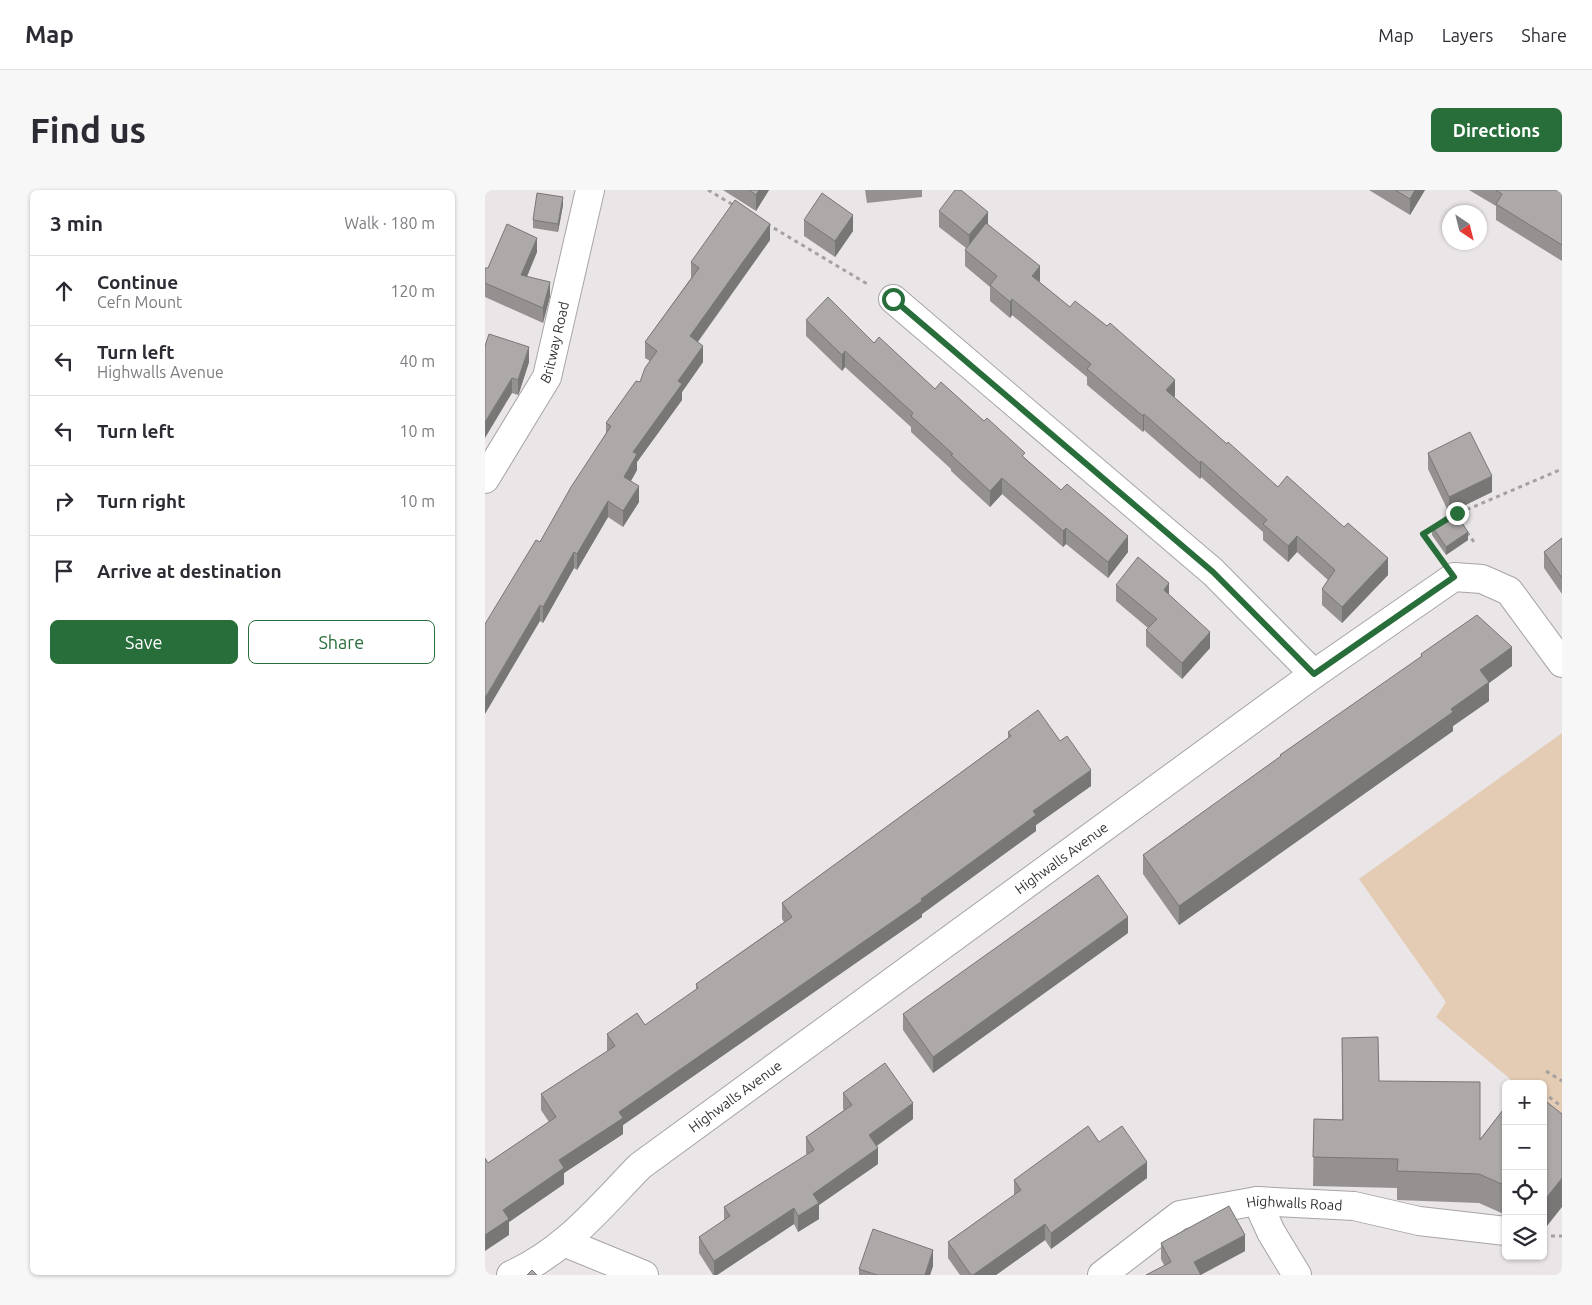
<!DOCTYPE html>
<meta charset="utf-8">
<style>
body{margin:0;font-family:Ubuntu,sans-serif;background:#f7f7f7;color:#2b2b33}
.controls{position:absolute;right:15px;bottom:15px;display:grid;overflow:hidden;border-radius:8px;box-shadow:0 1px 4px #0004}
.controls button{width:45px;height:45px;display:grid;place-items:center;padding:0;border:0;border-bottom:1px solid #e1e1e2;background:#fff;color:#2b2b33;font:25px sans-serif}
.compass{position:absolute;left:957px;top:15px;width:45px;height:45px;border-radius:50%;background:#fff;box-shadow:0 1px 4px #0004;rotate:145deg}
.stop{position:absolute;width:15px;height:15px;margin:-11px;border:4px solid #286e3a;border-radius:50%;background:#fff}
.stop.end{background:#286e3a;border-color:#fff;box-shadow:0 1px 5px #0008}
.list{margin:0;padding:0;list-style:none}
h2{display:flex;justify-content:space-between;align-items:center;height:65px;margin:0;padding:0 20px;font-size:21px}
h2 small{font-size:16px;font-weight:400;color:#7c7c81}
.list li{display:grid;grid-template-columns:32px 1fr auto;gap:15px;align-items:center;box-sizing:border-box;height:70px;padding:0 20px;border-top:1px solid #e1e1e2}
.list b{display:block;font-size:19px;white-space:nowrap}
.list p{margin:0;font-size:16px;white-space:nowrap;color:#7c7c81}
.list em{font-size:16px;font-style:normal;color:#7c7c81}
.actions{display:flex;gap:10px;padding:15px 20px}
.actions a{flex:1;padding:11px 0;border:1px solid #286e3a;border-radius:8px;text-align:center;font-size:18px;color:#286e3a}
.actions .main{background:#286e3a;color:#fff}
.icon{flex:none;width:28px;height:28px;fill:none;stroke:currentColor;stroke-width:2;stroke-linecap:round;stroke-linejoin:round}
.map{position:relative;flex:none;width:1077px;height:1085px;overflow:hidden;border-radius:8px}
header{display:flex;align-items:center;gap:30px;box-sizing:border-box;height:70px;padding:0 25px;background:#fff;border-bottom:1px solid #e1e1e2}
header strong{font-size:24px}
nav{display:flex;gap:28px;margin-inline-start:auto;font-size:18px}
.intro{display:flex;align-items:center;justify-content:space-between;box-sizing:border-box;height:120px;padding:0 30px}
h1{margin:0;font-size:35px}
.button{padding:12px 22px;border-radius:8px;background:#286e3a;color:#fff;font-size:18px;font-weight:700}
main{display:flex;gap:30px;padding:0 30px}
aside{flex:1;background:#fff;border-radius:8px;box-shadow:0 1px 4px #0004}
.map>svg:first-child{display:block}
</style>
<header>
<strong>Map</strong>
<nav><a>Map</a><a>Layers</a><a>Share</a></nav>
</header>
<div class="intro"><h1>Find us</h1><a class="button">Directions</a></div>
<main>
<aside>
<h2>3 min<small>Walk · 180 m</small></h2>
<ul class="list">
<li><svg class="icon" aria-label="ahead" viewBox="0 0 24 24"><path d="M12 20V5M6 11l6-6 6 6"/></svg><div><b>Continue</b><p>Cefn Mount</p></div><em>120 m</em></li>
<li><svg class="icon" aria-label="left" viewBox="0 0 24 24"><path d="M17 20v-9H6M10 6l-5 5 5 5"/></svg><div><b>Turn left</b><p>Highwalls Avenue</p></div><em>40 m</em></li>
<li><svg class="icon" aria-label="left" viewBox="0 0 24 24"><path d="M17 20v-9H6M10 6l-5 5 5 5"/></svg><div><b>Turn left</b></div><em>10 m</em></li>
<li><svg class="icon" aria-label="right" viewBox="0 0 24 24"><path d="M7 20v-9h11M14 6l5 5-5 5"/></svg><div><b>Turn right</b></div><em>10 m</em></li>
<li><svg class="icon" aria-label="arrive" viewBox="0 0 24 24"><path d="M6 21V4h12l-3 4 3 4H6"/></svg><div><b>Arrive at destination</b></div></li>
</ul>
<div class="actions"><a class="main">Save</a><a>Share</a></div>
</aside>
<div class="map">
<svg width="1077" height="1085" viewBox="0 0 1077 1085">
<rect width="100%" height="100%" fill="#eae5e6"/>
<path fill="#e4ccb4" d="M 1077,543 L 1077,933 L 1058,917 L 1058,894 L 1031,894 L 951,827 L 961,812 L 874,689 Z"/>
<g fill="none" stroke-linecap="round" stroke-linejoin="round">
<defs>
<g id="minor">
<path d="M 408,109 L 728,382 L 829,484"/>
<path d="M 772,1011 L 786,1042 L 812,1085"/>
<path d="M 81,1053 L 159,1085"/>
<path id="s1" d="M 26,1085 C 80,1061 114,1018 155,976 L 829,484 L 969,387 L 997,389 L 1024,401 L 1077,473"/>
<path id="s2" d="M 617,1085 L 695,1025 L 772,1011 L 869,1016 L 934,1031 L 1021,1041"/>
</g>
<g id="tertiary">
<path id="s3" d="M 0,289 L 62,187 L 105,0"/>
</g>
</defs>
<use href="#minor" stroke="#a8a4a4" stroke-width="30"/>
<use href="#tertiary" stroke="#a8a4a4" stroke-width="30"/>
<path stroke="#a5a1a1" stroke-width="3" stroke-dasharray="4 4" stroke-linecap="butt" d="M 223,0 L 250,16
M 282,34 L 384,95
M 967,326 L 1077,279
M 949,337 L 938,344 L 952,363
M 982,342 L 989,352
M 1061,881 L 1077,891
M 1058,902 L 1077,917
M 1058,1046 L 1077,1046"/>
<use href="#minor" stroke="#fff" stroke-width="28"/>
<use href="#tertiary" stroke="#fff" stroke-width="28"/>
</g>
<path fill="#959190" d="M 238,0 L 284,0 L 271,21 Z
M 380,0 L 437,0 L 437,7 L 382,13 Z
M 884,0 L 940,0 L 925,25 Z
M 984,0 L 1077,0 L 1077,71 L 1011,30 L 1011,16 Z
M 78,15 L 73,42 L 48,38 L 48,30 Z
M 454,21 L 503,35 L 554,92 L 690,206 L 689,207 L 742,254 L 793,297 L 903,385 L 857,433 L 837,415 L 837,399 L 843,390 L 812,362 L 803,372 L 778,350 L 778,342 L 716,287 L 715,289 L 659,240 L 658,242 L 602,195 L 602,187 L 527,125 L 525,128 L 505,111 L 505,97 L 480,76 L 480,60 L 481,58 L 454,37 Z
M 319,30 L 368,41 L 350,67 L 319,46 Z
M 285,50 L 213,152 L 218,172 L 197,202 L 197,210 L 152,272 L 152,280 L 146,291 L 154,312 L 138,337 L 123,327 L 92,380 L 89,378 L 58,433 L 55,431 L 55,352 L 121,243 L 121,233 L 155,192 L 165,171 L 160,168 L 160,152 L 206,88 L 206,72 Z
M 52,62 L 42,87 L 65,106 L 58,133 L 0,107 L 0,78 L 3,78 Z
M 321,130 L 389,153 L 540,268 L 643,362 L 623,388 L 581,354 L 578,357 L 517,304 L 505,317 L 466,281 L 466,279 L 426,242 L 426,237 L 360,177 L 357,181 L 321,146 Z
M 0,156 L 44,172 L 34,203 L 33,205 L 27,203 Z
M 943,263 L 1007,302 L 964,323 L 943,279 Z
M 947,336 L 983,350 L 961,365 L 947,345 Z
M 1077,348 L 1077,404 L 1059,378 L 1059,362 Z
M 631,395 L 684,405 L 725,458 L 697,489 L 661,456 L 661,440 L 663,438 L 631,411 Z
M 936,464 L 1027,476 L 1004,493 L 1004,511 L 968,536 L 968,541 L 694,735 L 658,684 L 658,665 L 795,567 L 795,565 L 936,468 Z
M 523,542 L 606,596 L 551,635 L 551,641 L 437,724 L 437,727 L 138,935 L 138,944 L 79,983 L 79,994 L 24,1032 L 24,1045 L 3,973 L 64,932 L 56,920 L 56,904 L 123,861 L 122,860 L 122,844 L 160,835 L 211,800 L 211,794 L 299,732 L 297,729 L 297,713 L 523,548 Z
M 643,743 L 448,883 L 418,840 L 418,824 Z
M 857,848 L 894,891 L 995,949 L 1021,916 L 1021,1025 L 994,1013 L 912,1010 L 912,998 L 828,996 L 829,929 L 857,930 Z
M 358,903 L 428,929 L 392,956 L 393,974 L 334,1015 L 334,1029 L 313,1042 L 309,1034 L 232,1085 L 228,1085 L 214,1063 L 214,1047 L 239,1031 L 239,1017 L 322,965 L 321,963 L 321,947 L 359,920 L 358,919 Z
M 614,952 L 662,988 L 566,1059 L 560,1050 L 511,1085 L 475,1085 L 463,1068 L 463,1052 L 529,1005 L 529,990 Z
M 676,1053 L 760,1061 L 716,1085 L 679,1075 L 676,1069 Z
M 448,1076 L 445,1085 L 374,1085 L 374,1079 Z"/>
<path fill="#797676" d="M 274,0 L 284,0 L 271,21 L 271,5 Z
M 930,0 L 940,0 L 925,25 L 925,9 Z
M 78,7 L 78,15 L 73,42 L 73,34 Z
M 503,22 L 503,38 L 484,61 L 484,45 Z
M 368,25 L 368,41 L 350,67 L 350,51 Z
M 285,34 L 285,50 L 205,162 L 205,146 Z
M 52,48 L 52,62 L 36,100 L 36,85 Z
M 555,76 L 555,92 L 547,86 Z
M 65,92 L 65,106 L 58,133 L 58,118 Z
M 527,109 L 527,125 L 525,128 L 525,112 Z
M 218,156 L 218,172 L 197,202 L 197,210 L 152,272 L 152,280 L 139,303 L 139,287 L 148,262 L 193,191 Z
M 44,157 L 44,172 L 34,203 L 33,205 L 33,190 Z
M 360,161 L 360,177 L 357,181 L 357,165 Z
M 27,188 L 27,203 L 0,248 L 0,232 Z
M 690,190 L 690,206 L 681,216 L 681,200 Z
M 659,224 L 659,240 L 658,242 L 658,226 Z
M 716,271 L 716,287 L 715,289 L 715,273 Z
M 1007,286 L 1007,302 L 964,323 L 964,307 Z
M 517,288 L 517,304 L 505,317 L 505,301 Z
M 154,296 L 154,312 L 138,337 L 138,321 Z
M 123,311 L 123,327 L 92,380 L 92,364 Z
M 581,338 L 581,354 L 578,357 L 578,341 Z
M 983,342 L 983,350 L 961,365 L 961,357 Z
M 643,346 L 643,362 L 623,388 L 623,372 Z
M 812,346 L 812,362 L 803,372 L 803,356 Z
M 89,362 L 89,378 L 58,433 L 58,417 Z
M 903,368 L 903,385 L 857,433 L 857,417 Z
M 684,393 L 684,409 L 679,400 Z
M 55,415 L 55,431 L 0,524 L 0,508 Z
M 725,442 L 725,458 L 697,489 L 697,473 Z
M 1027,457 L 1027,476 L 1004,493 L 1004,511 L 968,536 L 968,541 L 694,735 L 694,716 L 966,519 L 995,480 Z
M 606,580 L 606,596 L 551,635 L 551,641 L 437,724 L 437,727 L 138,935 L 138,944 L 79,983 L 79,994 L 24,1032 L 24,1045 L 0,1061 L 0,1045 L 18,1020 L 74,970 L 134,922 L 436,709 L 548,621 Z
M 643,727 L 643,743 L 448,883 L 448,867 Z
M 428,913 L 428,929 L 384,961 L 384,945 Z
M 393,958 L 393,974 L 334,1015 L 334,1029 L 313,1042 L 313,1026 L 328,1004 Z
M 662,972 L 662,988 L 566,1059 L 566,1043 Z
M 1077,988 L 1077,1017 L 1058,1041 L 1058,1012 Z
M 309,1018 L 309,1034 L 232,1085 L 229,1085 L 229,1071 Z
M 560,1034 L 560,1050 L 511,1085 L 488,1085 Z
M 760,1045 L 760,1061 L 715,1085 L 709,1072 Z
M 448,1060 L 448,1076 L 445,1085 L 440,1085 Z"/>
<path fill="#ada9a8" stroke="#797676" d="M 264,0 L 274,0 L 271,5 Z
M 470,0 L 476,0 L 503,22 L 484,45 L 454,21 Z
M 910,0 L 930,0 L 925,9 Z
M 1011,0 L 1077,0 L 1077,55 L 1011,14 L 1017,4 Z
M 52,3 L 78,7 L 73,34 L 48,30 Z
M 337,3 L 368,25 L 350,51 L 319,30 Z
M 250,10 L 285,34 L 205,146 L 218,156 L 193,191 L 197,194 L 148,262 L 152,264 L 139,287 L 154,296 L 138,321 L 123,311 L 92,364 L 89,362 L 58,417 L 55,415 L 0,508 L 0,434 L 51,350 L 55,352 L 86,297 L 126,236 L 121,233 L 151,191 L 155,192 L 160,178 L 172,161 L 160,152 L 214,78 L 206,72 Z
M 501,33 L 555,76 L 547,86 L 585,117 L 590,111 L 622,136 L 625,133 L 690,190 L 681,200 L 742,254 L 743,252 L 793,297 L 802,286 L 859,337 L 863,333 L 903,368 L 857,417 L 837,399 L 850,380 L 812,346 L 803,356 L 778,334 L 782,330 L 716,271 L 715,273 L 659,224 L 658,226 L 602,179 L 606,174 L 527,109 L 525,112 L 505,95 L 512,86 L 480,60 Z
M 22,34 L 52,48 L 36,85 L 65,92 L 58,118 L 0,93 L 0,78 L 3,78 Z
M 343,107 L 389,153 L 394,147 L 450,199 L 456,192 L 499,231 L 502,228 L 540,263 L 537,266 L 576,300 L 582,294 L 643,346 L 623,372 L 581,338 L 578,341 L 517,288 L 505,301 L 466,265 L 468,264 L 426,226 L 428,223 L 360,161 L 357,165 L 321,130 Z
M 4,144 L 44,157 L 33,190 L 27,188 L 0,232 L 0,156 Z
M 985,242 L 1007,286 L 964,307 L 943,263 Z
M 969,321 L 983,342 L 961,357 L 947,336 Z
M 1077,348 L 1077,388 L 1059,362 Z
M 653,367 L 684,393 L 679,400 L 725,442 L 697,473 L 661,440 L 672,429 L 631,395 Z
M 992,425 L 1027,457 L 995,480 L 1004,492 L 966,519 L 968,522 L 694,716 L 658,665 L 796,566 L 795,565 L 937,466 L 936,464 Z
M 553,520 L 575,551 L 582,546 L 606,580 L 548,621 L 551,625 L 436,709 L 437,711 L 134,922 L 138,928 L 74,970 L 79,978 L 18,1020 L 24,1029 L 0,1045 L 0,968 L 3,973 L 71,927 L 56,904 L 130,856 L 122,844 L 152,823 L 160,835 L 213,798 L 211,794 L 307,727 L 297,713 L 526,546 L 523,542 Z
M 613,685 L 643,727 L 448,867 L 418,824 Z
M 893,847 L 894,891 L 995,892 L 995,950 L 1021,916 L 1021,996 L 994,984 L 912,981 L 913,969 L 828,967 L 829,929 L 858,930 L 857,848 Z
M 400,873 L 428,913 L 384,945 L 393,958 L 328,1004 L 334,1013 L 313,1026 L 309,1018 L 229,1071 L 214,1047 L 245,1026 L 239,1017 L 329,960 L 321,947 L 367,915 L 358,903 Z
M 1058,909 L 1077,924 L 1077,988 L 1058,1012 Z
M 603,936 L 614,952 L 637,936 L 662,972 L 566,1043 L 560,1034 L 488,1085 L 486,1085 L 463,1052 L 536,1000 L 529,990 Z
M 744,1016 L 760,1045 L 709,1072 L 716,1085 L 661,1085 L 686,1072 L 676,1053 Z
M 388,1039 L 448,1060 L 440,1085 L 392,1085 L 374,1079 Z
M 47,1080 L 52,1085 L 42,1085 Z"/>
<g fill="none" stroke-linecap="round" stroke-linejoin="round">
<path stroke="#286e3a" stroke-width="6" d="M 408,109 L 728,382 L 829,484 L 969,387 L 938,344 L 972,323"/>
</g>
<g text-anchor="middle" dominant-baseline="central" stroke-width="4" stroke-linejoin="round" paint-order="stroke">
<g font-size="14" fill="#343232" stroke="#eae5e6">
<text stroke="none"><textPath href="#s3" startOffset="155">Britway Road</textPath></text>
<text stroke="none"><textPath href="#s1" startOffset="692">Highwalls Avenue</textPath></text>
<text stroke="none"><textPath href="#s1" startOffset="288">Highwalls Avenue</textPath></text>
<text stroke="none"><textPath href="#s2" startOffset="214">Highwalls Road</textPath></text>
</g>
</g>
</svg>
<div class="controls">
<button>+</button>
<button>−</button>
<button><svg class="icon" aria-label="locate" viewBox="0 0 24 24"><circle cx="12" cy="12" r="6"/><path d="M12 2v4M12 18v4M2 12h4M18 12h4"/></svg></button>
<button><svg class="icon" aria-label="layers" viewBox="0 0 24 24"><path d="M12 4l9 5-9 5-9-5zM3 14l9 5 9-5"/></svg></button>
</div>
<svg class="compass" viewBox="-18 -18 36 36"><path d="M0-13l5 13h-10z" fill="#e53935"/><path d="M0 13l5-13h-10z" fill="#7c7c81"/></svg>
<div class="stop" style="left:408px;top:109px"></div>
<div class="stop end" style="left:972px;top:323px"></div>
</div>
</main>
